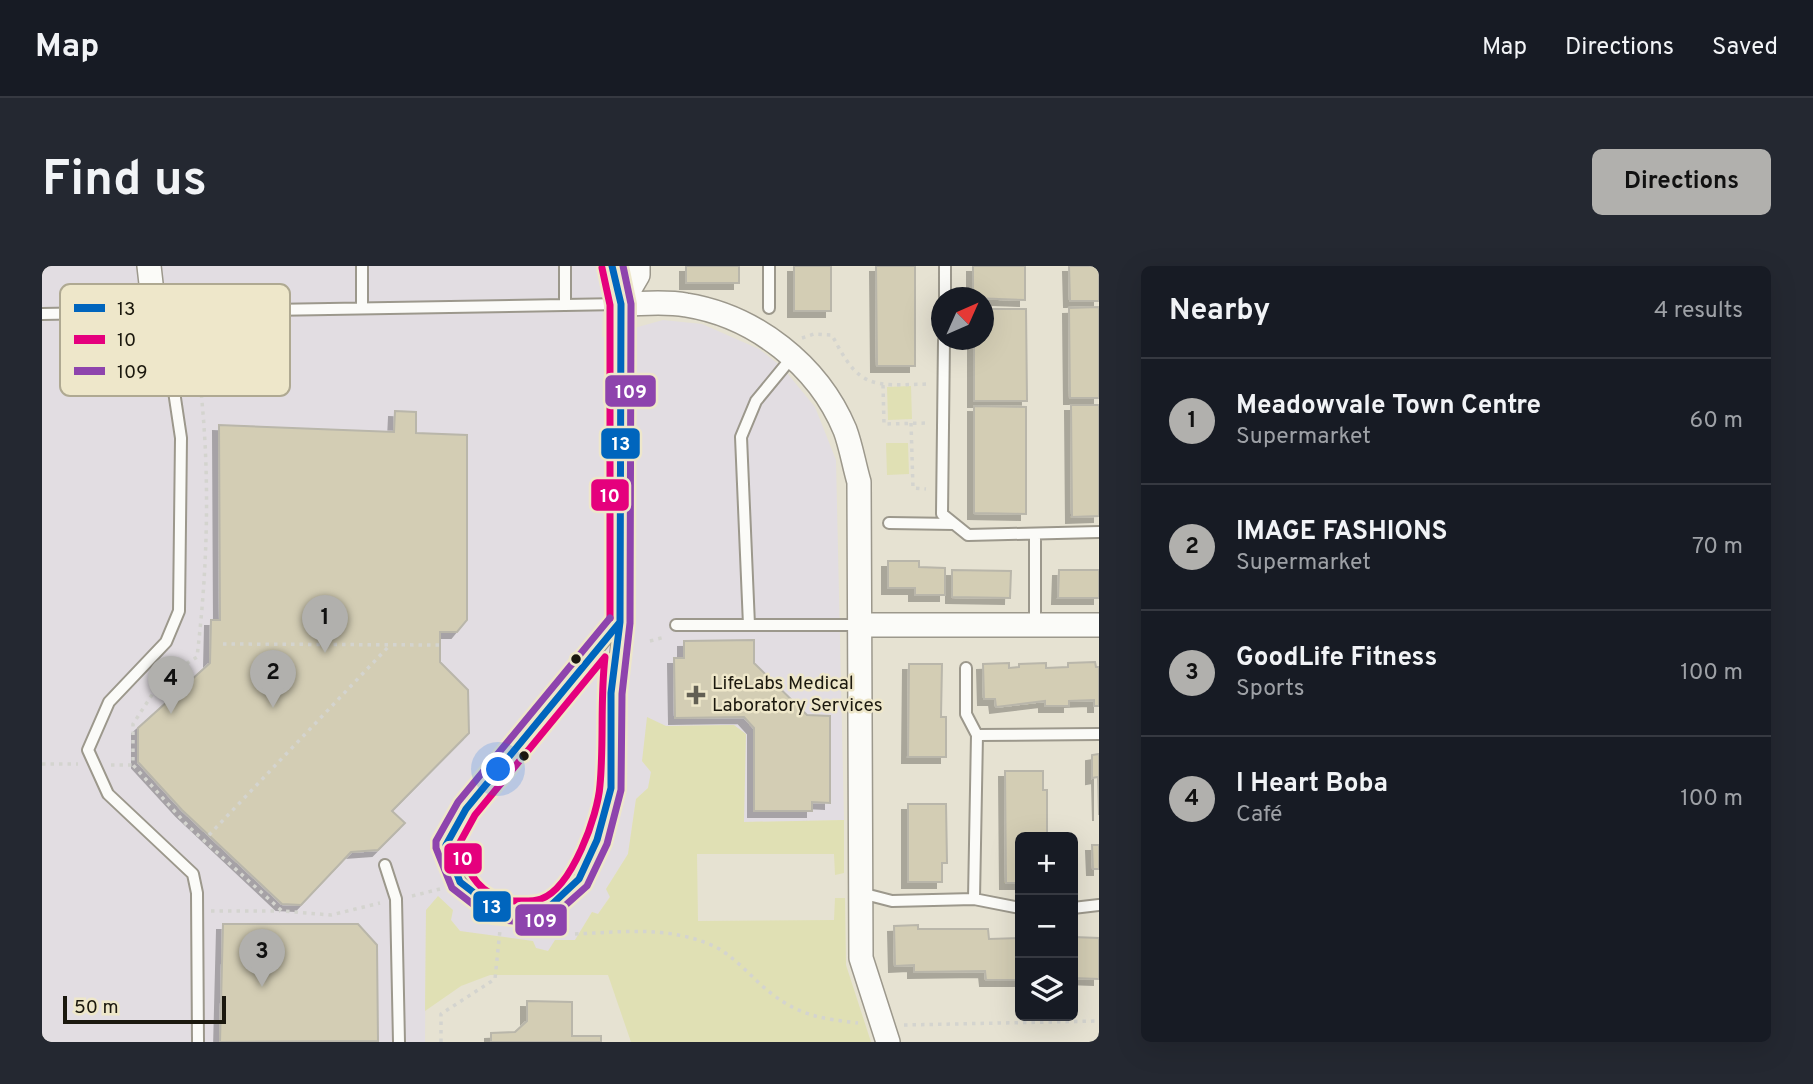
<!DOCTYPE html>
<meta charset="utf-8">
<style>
body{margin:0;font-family:Overpass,sans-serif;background:#242831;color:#f1f3f6}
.controls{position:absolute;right:21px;bottom:21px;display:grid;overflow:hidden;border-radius:10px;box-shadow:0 7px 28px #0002}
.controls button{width:63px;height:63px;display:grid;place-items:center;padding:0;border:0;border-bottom:2px solid #363941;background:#171b24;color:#f1f3f6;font:35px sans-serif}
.compass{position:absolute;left:889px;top:21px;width:63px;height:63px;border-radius:50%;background:#171b24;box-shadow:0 7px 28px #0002;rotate:45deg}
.scale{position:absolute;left:21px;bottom:18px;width:163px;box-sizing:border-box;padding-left:7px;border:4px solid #1b180e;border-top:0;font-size:19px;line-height:24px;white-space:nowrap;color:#1b180e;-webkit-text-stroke:5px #eee7ca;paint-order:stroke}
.you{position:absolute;left:457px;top:504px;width:24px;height:24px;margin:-18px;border:5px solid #fff;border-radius:50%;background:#1a73e8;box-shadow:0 0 0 10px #1a73e833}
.badge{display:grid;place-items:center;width:46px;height:46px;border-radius:50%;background:#b1b0ad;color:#111;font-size:23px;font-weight:700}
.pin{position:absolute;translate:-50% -58px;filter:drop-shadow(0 2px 4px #0008)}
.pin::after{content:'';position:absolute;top:37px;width:24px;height:21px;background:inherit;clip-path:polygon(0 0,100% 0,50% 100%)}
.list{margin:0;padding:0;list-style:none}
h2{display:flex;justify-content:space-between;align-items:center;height:91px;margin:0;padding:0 28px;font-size:30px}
h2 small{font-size:23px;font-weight:400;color:#9ea1a6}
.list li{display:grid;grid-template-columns:46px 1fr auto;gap:21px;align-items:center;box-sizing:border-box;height:126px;padding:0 28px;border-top:2px solid #363941}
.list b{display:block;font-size:26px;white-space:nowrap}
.list p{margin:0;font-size:23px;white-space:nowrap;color:#9ea1a6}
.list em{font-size:23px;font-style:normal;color:#9ea1a6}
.icon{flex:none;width:38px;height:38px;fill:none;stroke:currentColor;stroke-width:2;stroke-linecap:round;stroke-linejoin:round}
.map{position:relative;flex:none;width:1057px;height:776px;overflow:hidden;border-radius:10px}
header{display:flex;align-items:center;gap:42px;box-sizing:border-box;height:98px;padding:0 35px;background:#171b24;border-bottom:2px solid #363941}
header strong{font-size:33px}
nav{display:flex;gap:38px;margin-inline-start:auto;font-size:24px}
.intro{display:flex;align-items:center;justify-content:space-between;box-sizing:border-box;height:168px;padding:0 42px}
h1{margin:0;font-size:49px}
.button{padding:18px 32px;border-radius:10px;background:#b1b0ad;color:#111;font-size:24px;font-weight:700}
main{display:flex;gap:42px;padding:0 42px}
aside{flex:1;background:#171b24;border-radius:10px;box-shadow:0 7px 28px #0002}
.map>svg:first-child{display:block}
</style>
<header>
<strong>Map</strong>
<nav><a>Map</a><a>Directions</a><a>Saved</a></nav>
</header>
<div class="intro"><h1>Find us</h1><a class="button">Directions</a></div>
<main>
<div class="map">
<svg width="1057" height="776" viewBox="0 0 1057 776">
<defs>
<filter id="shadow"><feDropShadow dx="-6" dy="6" stdDeviation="0" flood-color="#0004"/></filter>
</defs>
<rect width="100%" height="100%" fill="#e6e2d2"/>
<path fill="#e2dde2" d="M 0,0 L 562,0 L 560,71 L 621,54 L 660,58 L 717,83 L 740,101 L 773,141 L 794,194 L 802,554 L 702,556 L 692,459 L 624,460 L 600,495 L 609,506 L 606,522 L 594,533 L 586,588 L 564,623 L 568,630 L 556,648 L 550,646 L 533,674 L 513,674 L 507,685 L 418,665 L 409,654 L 384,644 L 383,776 L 0,776 Z"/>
<path fill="#e0e0b4" d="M 869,120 L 870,153 L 846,154 L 845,121 Z
M 844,177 L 866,177 L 867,208 L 845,209 Z
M 605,451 L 624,460 L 692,459 L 704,468 L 702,556 L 802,554 L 802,607 L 793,609 L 792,588 L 655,588 L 656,655 L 792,654 L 793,632 L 803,632 L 804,699 L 829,776 L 589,776 L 566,709 L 448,709 L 419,720 L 383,745 L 384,644 L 396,630 L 411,644 L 409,654 L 418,665 L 491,675 L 494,682 L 506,685 L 513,674 L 533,674 L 550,646 L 556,648 L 568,631 L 564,623 L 586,588 L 594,533 L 606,522 L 609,506 L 600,495 Z"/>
<path fill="#d3cdb4" stroke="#b9b6aa" stroke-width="2" filter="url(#shadow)" d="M 644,0 L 697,0 L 697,17 L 644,17 Z
M 752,0 L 789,0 L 789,45 L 752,45 Z
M 834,0 L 873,0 L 873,100 L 835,100 Z
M 931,0 L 983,0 L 983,34 L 931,32 Z
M 1027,0 L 1057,0 L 1057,35 L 1028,35 Z
M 1057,41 L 1057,132 L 1028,132 L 1027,42 Z
M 942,43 L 984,43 L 985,135 L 932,135 L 932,74 L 942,74 Z
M 1029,139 L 1057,139 L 1057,250 L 1030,251 Z
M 932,140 L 984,141 L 984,248 L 932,247 Z
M 353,145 L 374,146 L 374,167 L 425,169 L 425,354 L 415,366 L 398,366 L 398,396 L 426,424 L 427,467 L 350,545 L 363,557 L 336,584 L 309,586 L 259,639 L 240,638 L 140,544 L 96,496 L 96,462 L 168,397 L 169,354 L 178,354 L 177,159 L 352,166 Z
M 846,295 L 877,295 L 877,301 L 903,302 L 903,329 L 873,329 L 873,322 L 846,322 Z
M 910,304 L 969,305 L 968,332 L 910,331 Z
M 1017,304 L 1057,304 L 1057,332 L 1016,332 Z
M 712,374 L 712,397 L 765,449 L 788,450 L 788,537 L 770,536 L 770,545 L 712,545 L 712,462 L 702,451 L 633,452 L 632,392 L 642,392 L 642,375 Z
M 1053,396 L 1054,401 L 1057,401 L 1057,440 L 1052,440 L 1052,434 L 1027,435 L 1027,440 L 1003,440 L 1003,435 L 954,441 L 953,433 L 942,433 L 941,398 L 967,397 L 967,402 L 977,401 L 977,398 L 1004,397 L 1004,402 L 1026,401 L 1026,397 Z
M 867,398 L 900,398 L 899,451 L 904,451 L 904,491 L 866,491 Z
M 1057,488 L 1057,549 L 1056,511 L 1050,512 L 1050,489 Z
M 963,505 L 1001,505 L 1001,524 L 1005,524 L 1005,571 L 978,571 L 978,617 L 964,617 Z
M 866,538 L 904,538 L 905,597 L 900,597 L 900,616 L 866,616 Z
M 1050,579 L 1057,579 L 1057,603 L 1051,603 Z
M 181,658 L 316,658 L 335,679 L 336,775 L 178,776 Z
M 876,659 L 876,663 L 946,663 L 947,673 L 978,672 L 978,714 L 944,714 L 943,705 L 872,706 L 872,699 L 853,700 L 852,660 Z
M 1031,671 L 1057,672 L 1057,713 L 1031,712 Z
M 485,735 L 530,736 L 530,770 L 559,770 L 559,776 L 449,776 L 449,767 L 473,766 L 485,755 Z"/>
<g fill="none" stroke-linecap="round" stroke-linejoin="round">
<defs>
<path id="service" d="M 523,0 L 523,37
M 727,0 L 727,42
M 903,32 L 903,0
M 320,41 L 320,0
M 112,44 L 130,112 L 139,172 L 137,345 L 124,376 L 67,436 L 46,484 L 66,528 L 151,608 L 155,627 L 156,776
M 0,48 L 579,38 L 578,356 L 569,427 L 569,522 L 555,574 L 537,613 L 505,643 L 480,646 L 453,643 L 418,616 L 404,579 L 424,543 L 578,356
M 902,74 L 900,248 L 926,269 L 1057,266
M 847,257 L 912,258
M 993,270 L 993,359
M 634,359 L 817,359
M 707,359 L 699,171 L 714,135 L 751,90
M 924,402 L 924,448 L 935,469
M 343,599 L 354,633 L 357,776
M 819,627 L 850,635 L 932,633 L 978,642
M 932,633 L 935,469 L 1057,468
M 1031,642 L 1057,639"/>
<path id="minor" d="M 107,0 L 112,44
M 570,0 L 579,38
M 579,38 C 600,38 623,35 644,39 C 713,50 776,99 803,164 C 809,180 812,199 817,216 L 819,692 L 846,776
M 579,38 L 596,9 L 596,0
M 817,359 L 1057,359"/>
</defs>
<use href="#service" stroke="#9c988c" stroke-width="14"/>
<use href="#minor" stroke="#9c988c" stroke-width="26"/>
<path stroke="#d4d4cf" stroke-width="3.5" stroke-dasharray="3.5 5" stroke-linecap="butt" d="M 150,61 C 169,169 168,282 155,391 L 121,412 L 91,458 L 91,499 L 146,560 L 240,645 L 289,649 L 338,637
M 760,72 L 772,68 L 790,69 C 817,122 828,120 885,118
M 841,119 L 842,158 L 885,157
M 869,157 L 871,222 L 884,223
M 608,375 L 623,371
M 181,378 L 398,379
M 0,498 L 36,498
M 69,499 L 91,499
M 167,569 L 348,379
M 370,630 L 398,623
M 169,645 L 238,645
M 533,668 C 579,666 623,660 667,678 C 692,688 709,712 730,728 C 759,750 781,753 816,757
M 862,759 L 1057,755
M 399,776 L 399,748 L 453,713 L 458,664"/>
<use href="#service" stroke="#fbfbf8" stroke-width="10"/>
<use href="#minor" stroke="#fbfbf8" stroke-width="23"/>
<defs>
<path id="bus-1" d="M 570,0 L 579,38 L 578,356
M 578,356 L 569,427 L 569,522 L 555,574 L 537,613 L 505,643 L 480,646 L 453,643 L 418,616 L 404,579 L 424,543 Z"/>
<path id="bus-2" d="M 560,2 L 568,39 L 568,352
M 563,391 C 558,434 562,476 558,519 C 556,549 530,622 499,633 C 491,636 480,635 472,635 C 438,631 427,609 416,580 L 433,549 Z"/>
<path id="bus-3" d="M 581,0 L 589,38 L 588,356
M 568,352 L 416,536 L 394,575 L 394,582 L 410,622 L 450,653 L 480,656 L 508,653 L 545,620 L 565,578 L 579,524 L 580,428 L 588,357"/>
</defs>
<use href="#bus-1" stroke="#eee7ca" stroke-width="12"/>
<use href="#bus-2" stroke="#eee7ca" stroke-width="12"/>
<use href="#bus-3" stroke="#eee7ca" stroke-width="12"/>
<use href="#bus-1" stroke="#0065bd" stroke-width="7"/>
<use href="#bus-2" stroke="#e5007d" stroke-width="7"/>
<use href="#bus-3" stroke="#8e44ad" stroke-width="7"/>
</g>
<g fill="#1b180e" stroke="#eee7ca" stroke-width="2.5">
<circle cx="534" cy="393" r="6"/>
<circle cx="482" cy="490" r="6"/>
</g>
<path fill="#625f53" stroke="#eee7ca" stroke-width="2.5" d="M650.5 418.5h7v7h7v7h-7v7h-7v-7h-7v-7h7z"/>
<g text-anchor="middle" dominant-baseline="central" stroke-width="5" stroke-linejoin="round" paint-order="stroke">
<g font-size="19" fill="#1b180e" stroke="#eee7ca" text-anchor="start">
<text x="670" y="418">LifeLabs Medical<tspan x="670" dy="22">Laboratory Services</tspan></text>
</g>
</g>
<rect x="18" y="18" width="230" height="112" rx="10" fill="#eee7ca" stroke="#afa992" stroke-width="2"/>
<rect x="32" y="38" width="31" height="8" fill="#0065bd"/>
<rect x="32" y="69" width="31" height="9" fill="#e5007d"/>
<rect x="32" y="101" width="31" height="8" fill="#8e44ad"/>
<g font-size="19" fill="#1b180e">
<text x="75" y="49">13</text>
<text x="75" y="80">10</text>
<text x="75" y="112">109</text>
</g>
<g stroke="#eee7ca" stroke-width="2.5">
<rect x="562" y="108" width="53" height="34" rx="7" fill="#8e44ad"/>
<rect x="558" y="161" width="41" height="33" rx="7" fill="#0065bd"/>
<rect x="548" y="212" width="40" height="34" rx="7" fill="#e5007d"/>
<rect x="401" y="576" width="40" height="33" rx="7" fill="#e5007d"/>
<rect x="430" y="624" width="40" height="33" rx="7" fill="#0065bd"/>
<rect x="472" y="637" width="54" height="34" rx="7" fill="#8e44ad"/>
</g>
<g font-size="19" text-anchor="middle" font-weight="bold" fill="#fff">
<text x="589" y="132">109</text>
<text x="579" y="184">13</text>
<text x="568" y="236">10</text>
<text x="421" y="599">10</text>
<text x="450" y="647">13</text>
<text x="499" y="661">109</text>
</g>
</svg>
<div class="controls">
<button>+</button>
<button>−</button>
<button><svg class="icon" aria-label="layers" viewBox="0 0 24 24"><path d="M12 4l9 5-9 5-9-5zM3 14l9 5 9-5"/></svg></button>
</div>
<svg class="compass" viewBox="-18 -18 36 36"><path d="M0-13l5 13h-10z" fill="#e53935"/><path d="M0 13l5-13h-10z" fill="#9ea1a6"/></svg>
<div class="scale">50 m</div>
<div class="you"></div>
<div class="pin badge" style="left:283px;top:387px">1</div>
<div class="pin badge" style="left:231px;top:442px">2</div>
<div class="pin badge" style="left:220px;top:721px">3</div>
<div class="pin badge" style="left:129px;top:448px">4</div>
</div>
<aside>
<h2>Nearby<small>4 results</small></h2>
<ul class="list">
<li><span class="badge">1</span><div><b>Meadowvale Town Centre</b><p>Supermarket</p></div><em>60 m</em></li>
<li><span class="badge">2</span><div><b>IMAGE FASHIONS</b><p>Supermarket</p></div><em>70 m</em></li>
<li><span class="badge">3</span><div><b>GoodLife Fitness</b><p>Sports</p></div><em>100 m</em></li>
<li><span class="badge">4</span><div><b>I Heart Boba</b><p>Café</p></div><em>100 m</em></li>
</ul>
</aside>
</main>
